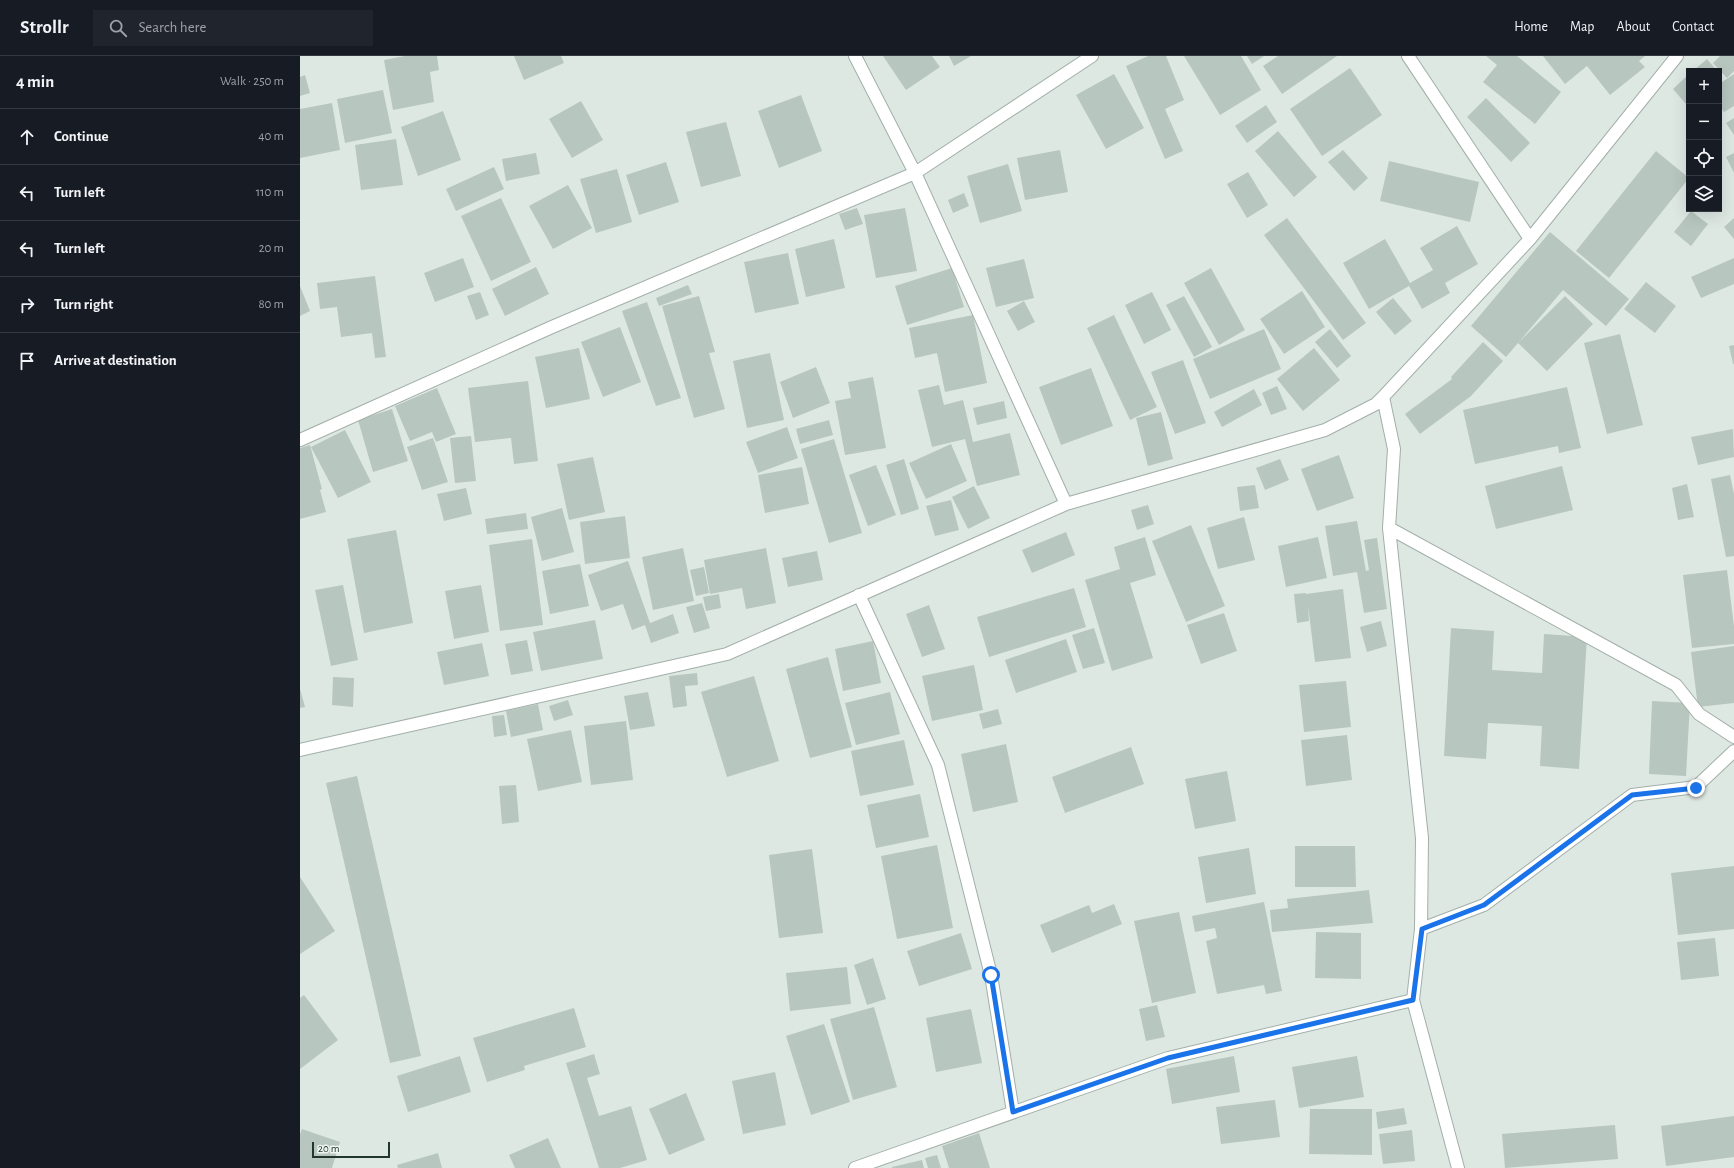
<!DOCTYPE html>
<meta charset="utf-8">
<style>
body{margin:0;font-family:"Alegreya Sans",sans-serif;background:#20242c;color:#f1f3f6}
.controls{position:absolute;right:12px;top:12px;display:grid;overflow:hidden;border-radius:0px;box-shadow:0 4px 16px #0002}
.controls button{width:36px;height:36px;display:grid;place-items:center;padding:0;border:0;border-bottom:1px solid #363941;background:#171b24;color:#f1f3f6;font:20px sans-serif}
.scale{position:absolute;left:12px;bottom:10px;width:78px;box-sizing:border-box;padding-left:4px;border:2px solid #21362e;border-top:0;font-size:11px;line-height:14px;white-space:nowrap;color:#21362e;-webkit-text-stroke:3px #eef5f1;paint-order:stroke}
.stop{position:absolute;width:12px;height:12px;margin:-9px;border:3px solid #1a73e8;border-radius:50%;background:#fff}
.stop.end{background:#1a73e8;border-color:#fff;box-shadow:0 1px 4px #0008}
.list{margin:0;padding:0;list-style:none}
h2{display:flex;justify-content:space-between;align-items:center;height:52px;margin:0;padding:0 16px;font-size:17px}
h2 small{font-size:13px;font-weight:400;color:#9ea1a6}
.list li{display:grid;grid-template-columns:26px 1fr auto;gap:12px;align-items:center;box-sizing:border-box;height:56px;padding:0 16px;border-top:1px solid #363941}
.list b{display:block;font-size:15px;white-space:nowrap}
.list em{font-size:13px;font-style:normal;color:#9ea1a6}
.icon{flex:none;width:22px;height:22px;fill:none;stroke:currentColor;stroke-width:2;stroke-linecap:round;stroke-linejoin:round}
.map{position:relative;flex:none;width:1434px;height:1112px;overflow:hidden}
header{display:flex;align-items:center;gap:24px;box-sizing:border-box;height:56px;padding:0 20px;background:#171b24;border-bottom:1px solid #363941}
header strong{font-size:19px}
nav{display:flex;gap:22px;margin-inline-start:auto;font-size:14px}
.search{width:280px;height:36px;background:#20242c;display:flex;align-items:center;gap:10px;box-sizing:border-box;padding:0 14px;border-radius:0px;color:#9ea1a6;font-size:15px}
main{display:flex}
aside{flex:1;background:#171b24}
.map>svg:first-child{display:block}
</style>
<header>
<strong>Strollr</strong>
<div class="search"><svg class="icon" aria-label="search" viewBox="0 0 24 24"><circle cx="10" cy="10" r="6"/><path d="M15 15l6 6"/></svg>Search here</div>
<nav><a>Home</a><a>Map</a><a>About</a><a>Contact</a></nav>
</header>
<main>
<aside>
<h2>4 min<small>Walk · 250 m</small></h2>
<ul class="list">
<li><svg class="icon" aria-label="ahead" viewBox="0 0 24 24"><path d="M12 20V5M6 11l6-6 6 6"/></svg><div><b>Continue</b></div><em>40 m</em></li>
<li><svg class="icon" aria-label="left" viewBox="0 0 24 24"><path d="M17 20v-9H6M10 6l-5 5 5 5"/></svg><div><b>Turn left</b></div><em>110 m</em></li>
<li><svg class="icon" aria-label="left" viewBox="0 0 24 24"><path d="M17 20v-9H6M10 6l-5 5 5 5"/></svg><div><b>Turn left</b></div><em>20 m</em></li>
<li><svg class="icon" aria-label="right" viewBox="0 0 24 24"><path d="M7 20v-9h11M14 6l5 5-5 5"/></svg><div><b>Turn right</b></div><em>80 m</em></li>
<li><svg class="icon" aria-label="arrive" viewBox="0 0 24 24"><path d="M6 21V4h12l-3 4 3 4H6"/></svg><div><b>Arrive at destination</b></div></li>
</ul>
</aside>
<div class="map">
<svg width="1434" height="1112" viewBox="0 0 1434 1112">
<rect width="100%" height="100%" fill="#dee8e3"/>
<path fill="#b7c6be" d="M 105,0 L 137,0 L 139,14 L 130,16 L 134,46 L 93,54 L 84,4 Z
M 214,0 L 261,0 L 264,7 L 224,24 Z
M 583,0 L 632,0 L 640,11 L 606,34 Z
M 649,0 L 671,0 L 654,10 Z
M 848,0 L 866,0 L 884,44 L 865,53 L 883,95 L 865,103 L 826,10 Z
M 884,0 L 941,0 L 961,34 L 920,59 Z
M 947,0 L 964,0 L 952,8 Z
M 978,0 L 1037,0 L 982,38 L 963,10 Z
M 1186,0 L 1217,0 L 1261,36 L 1235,68 L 1183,26 L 1197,9 Z
M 1243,0 L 1345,0 L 1339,5 L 1345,11 L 1310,39 L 1287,10 L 1265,28 Z
M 1420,0 L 1434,0 L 1434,15 L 1427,22 L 1413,7 Z
M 1407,3 L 1417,15 L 1393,15 Z
M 1050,12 L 1082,59 L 1022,100 L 990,53 Z
M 814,18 L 844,72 L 806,93 L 776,39 Z
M 1389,18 L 1389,45 L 1386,48 L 1373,33 Z
M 1434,18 L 1434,50 L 1424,56 L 1419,49 L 1419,28 Z
M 5,19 L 10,37 L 0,40 L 0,21 Z
M 83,34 L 92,77 L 45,87 L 37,43 Z
M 501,39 L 522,95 L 479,112 L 458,55 Z
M 1186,42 L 1230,87 L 1211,106 L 1167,61 Z
M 281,45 L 303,84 L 272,102 L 249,63 Z
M 32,47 L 40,94 L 0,102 L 0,53 Z
M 966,49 L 977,66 L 947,87 L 935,70 Z
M 143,55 L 161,104 L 118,120 L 101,71 Z
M 1434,62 L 1434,79 L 1426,67 Z
M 426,66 L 441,120 L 401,131 L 386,76 Z
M 978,75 L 1017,121 L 994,141 L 955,95 Z
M 96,83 L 103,129 L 61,134 L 55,89 Z
M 760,94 L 768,136 L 725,144 L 717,102 Z
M 1043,94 L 1068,122 L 1054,135 L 1028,106 Z
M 1356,95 L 1389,122 L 1309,222 L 1276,195 Z
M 236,97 L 240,118 L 206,125 L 202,103 Z
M 1434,97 L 1434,117 L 1426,101 Z
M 1089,105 L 1179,126 L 1170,166 L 1080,145 Z
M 366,106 L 379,146 L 339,159 L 326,119 Z
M 708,108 L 722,155 L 680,167 L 667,120 Z
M 194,111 L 204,133 L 156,155 L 146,133 Z
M 317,113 L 332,166 L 296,177 L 280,123 Z
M 948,116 L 968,149 L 947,162 L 927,128 Z
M 268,129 L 292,172 L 253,193 L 229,150 Z
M 664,137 L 669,150 L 653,157 L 648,144 Z
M 201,142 L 231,206 L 191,225 L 161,160 Z
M 557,152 L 563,168 L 545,174 L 539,158 Z
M 605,152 L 617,215 L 576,222 L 564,159 Z
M 1391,155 L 1408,168 L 1391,190 L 1374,176 Z
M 987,162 L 1066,267 L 1043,284 L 964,179 Z
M 1434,162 L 1434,183 L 1424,171 Z
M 1157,170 L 1178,208 L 1145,227 L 1150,237 L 1122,253 L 1109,230 L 1069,253 L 1043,207 L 1085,183 L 1110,227 L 1133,214 L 1120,192 Z
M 1250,176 L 1329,243 L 1306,270 L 1263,234 L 1219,286 L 1265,240 L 1293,268 L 1247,315 L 1218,287 L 1206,301 L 1171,270 Z
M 534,183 L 545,232 L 506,241 L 495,193 Z
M 488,197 L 499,248 L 455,257 L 444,206 Z
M 163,202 L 174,231 L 135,246 L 124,217 Z
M 1434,202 L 1434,228 L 1401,242 L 1391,221 Z
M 724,203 L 734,242 L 696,251 L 686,212 Z
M 236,211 L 249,238 L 205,260 L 192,233 Z
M 652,212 L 664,251 L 607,269 L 595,230 Z
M 911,212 L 945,274 L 919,289 L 884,227 Z
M 75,220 L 86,301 L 75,302 L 72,277 L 41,281 L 37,251 L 20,253 L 17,227 Z
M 1346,226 L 1376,250 L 1355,277 L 1324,253 Z
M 388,229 L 392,238 L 359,250 L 356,242 Z
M 0,230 L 10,255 L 0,260 Z
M 1002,235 L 1025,271 L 984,298 L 960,263 Z
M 180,236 L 189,259 L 176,264 L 167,240 Z
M 852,236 L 871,274 L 844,288 L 825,249 Z
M 399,240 L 415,296 L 409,297 L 425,353 L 394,362 L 362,250 Z
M 884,240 L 912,291 L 894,301 L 866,249 Z
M 1093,242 L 1112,265 L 1095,279 L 1076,256 Z
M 724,245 L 735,266 L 718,275 L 707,255 Z
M 347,246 L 381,342 L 356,350 L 322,255 Z
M 673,259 L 687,327 L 645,336 L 637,297 L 615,302 L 609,272 Z
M 814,259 L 857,351 L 830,364 L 787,272 Z
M 320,271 L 341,326 L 303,341 L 281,286 Z
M 964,273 L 981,313 L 910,343 L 893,303 Z
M 1030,273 L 1051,300 L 1037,312 L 1015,286 Z
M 1320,278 L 1343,369 L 1307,378 L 1284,287 Z
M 1183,286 L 1203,305 L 1171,340 L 1120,378 L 1105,358 L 1152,323 L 1151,321 Z
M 1434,289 L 1434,308 L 1433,308 L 1429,290 Z
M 279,292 L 290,343 L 246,352 L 235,301 Z
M 1014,292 L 1040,324 L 1003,355 L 977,323 Z
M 470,297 L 484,364 L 447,372 L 433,305 Z
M 883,304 L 906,367 L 875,378 L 851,316 Z
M 516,311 L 530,347 L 493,362 L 480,326 Z
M 791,312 L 813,370 L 761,389 L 739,331 Z
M 573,321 L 586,392 L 545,399 L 535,345 L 551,342 L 548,326 Z
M 228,325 L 238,405 L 214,408 L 211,382 L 175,386 L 168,332 Z
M 639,329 L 644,349 L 663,344 L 673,386 L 710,377 L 720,419 L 677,430 L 665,383 L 632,391 L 618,334 Z
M 977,330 L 987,353 L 971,359 L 962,337 Z
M 1267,331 L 1281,392 L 1259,397 L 1258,390 L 1175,408 L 1163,354 Z
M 137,332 L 156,378 L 136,386 L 132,376 L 110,385 L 95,350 Z
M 954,333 L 962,349 L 922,371 L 914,356 Z
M 704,345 L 707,362 L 677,369 L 673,352 Z
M 92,353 L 108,405 L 73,416 L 58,364 Z
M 861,356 L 873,403 L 848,410 L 836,362 Z
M 529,364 L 533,379 L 500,388 L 496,373 Z
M 487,371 L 498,402 L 458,417 L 446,386 Z
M 1433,373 L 1434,401 L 1398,409 L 1391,381 Z
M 45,374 L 71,426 L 38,442 L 11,391 Z
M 171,380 L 176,425 L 155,427 L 150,382 Z
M 133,382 L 148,426 L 122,434 L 107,391 Z
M 534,383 L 562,477 L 529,487 L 501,393 Z
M 651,388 L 667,425 L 626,443 L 609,407 Z
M 10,389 L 22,433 L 20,434 L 26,456 L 0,463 L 0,392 Z
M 1039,399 L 1054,442 L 1017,455 L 1001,413 Z
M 293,401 L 305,456 L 269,464 L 257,408 Z
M 604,403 L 619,453 L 601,459 L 586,409 Z
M 980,403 L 989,424 L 965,434 L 956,412 Z
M 576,409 L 596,459 L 568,470 L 549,419 Z
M 1262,410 L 1273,454 L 1196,473 L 1185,430 Z
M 502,411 L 509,448 L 465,457 L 458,419 Z
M 1430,419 L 1434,438 L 1434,500 L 1426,501 L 1411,423 Z
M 1387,428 L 1394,461 L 1378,464 L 1372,432 Z
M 955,429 L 959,452 L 940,455 L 937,431 Z
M 674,430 L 690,462 L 668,473 L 652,441 Z
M 166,432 L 172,458 L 144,465 L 137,438 Z
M 651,444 L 659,474 L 635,480 L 626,450 Z
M 848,449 L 854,468 L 837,474 L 831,454 Z
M 262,452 L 274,496 L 242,505 L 231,461 Z
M 226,457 L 228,473 L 187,478 L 185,463 Z
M 325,460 L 330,502 L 285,508 L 280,466 Z
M 944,461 L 955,504 L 918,513 L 907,472 Z
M 1057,465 L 1066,515 L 1069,514 L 1064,484 L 1077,482 L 1087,553 L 1064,557 L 1057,516 L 1033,520 L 1025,470 Z
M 891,469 L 925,550 L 886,566 L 852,485 Z
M 96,474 L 113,567 L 64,577 L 47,483 Z
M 766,476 L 775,499 L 732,517 L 722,494 Z
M 845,481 L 856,519 L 830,527 L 853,602 L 812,615 L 785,524 L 820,513 L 814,491 Z
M 1018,481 L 1027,522 L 986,531 L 978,490 Z
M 232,483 L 243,569 L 200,575 L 189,489 Z
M 383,492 L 394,545 L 353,554 L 342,501 Z
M 466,492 L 476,547 L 446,553 L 442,532 L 410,538 L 404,504 Z
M 517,495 L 523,524 L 488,531 L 482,502 Z
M 328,505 L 350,567 L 373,558 L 379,577 L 351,587 L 345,569 L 332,574 L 323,548 L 301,555 L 288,519 Z
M 280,508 L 289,550 L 250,558 L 242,515 Z
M 404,511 L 409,537 L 396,540 L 390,514 Z
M 1427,514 L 1434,570 L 1434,588 L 1392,592 L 1383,519 Z
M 43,529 L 58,604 L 31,610 L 15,534 Z
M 181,529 L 189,576 L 154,583 L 145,535 Z
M 774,532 L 786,571 L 689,601 L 677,561 Z
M 1043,533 L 1051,602 L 1015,606 L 1008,549 L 1009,565 L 997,567 L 994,538 L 1006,537 L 1006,538 Z
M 419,538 L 421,552 L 406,555 L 403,541 Z
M 402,547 L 410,572 L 394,577 L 386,551 Z
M 629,549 L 645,593 L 622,601 L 606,558 Z
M 924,557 L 937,595 L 901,608 L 887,569 Z
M 295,564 L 303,603 L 241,615 L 233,576 Z
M 1081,565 L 1087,590 L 1067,596 L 1060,571 Z
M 794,572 L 805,607 L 783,613 L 772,579 Z
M 1151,572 L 1194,575 L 1192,614 L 1242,617 L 1244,578 L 1287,581 L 1279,713 L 1240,710 L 1242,670 L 1188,667 L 1186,703 L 1144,700 Z
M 766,583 L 777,616 L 716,637 L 705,604 Z
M 227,584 L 233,615 L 211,619 L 205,588 Z
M 573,585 L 581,627 L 543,635 L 535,593 Z
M 182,587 L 189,620 L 144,629 L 137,596 Z
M 1434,590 L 1434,647 L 1398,651 L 1391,596 Z
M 528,601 L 552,691 L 510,702 L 486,613 Z
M 674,609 L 683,654 L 632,665 L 622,620 Z
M 397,617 L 398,629 L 385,630 L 387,650 L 373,652 L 369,620 Z
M 454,620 L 479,705 L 427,721 L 401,636 Z
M 33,621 L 54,622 L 53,651 L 32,649 Z
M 1046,625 L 1051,671 L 1004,676 L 999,629 Z
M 0,633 L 5,651 L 0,652 Z
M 348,636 L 355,670 L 330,674 L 324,640 Z
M 590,636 L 600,678 L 556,689 L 545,647 Z
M 268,644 L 273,659 L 254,665 L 249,650 Z
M 1352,645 L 1390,647 L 1386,720 L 1349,718 Z
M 238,648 L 243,674 L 211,681 L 206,655 Z
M 698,653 L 702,668 L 683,673 L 679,658 Z
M 204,659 L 207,679 L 194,681 L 192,660 Z
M 326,665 L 333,724 L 291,729 L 284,670 Z
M 271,674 L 282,726 L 238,735 L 227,683 Z
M 1047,679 L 1052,724 L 1006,730 L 1001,684 Z
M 604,684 L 614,729 L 560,740 L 551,695 Z
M 706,688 L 718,746 L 673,756 L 661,698 Z
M 831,691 L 844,728 L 765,757 L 752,721 Z
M 927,715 L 936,765 L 895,773 L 885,723 Z
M 57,720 L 121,1000 L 90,1007 L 26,727 Z
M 216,729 L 219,766 L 202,768 L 199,730 Z
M 620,738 L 629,781 L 576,792 L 567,749 Z
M 637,789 L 653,872 L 597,883 L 581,800 Z
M 995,790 L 1055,790 L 1056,831 L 995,831 Z
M 949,792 L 956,838 L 906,847 L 898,801 Z
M 512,793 L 523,877 L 479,882 L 469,799 Z
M 1434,810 L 1434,873 L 1378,879 L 1371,817 Z
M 0,821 L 35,875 L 0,898 Z
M 1069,834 L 1073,867 L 972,876 L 970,854 L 988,852 L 987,843 Z
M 964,846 L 982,935 L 966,938 L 964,929 L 917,938 L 906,885 L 917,882 L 915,872 L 895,876 L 892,860 Z
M 814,848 L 822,868 L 752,897 L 740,869 L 789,849 L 792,857 Z
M 879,856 L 896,937 L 852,947 L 834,865 Z
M 1016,876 L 1061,877 L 1061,923 L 1015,922 Z
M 661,877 L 672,913 L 619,930 L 607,895 Z
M 1415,882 L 1419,920 L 1381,924 L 1377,886 Z
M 573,902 L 586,943 L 567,949 L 554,909 Z
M 547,911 L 551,948 L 490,955 L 486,917 Z
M 4,939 L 38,984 L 0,1013 L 0,942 Z
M 857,949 L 865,981 L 846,985 L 839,953 Z
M 574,951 L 597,1031 L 553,1044 L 530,963 Z
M 274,952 L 286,991 L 224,1010 L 225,1014 L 187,1026 L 173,982 Z
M 671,953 L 682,1007 L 636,1016 L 626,962 Z
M 524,968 L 550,1046 L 511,1059 L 486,980 Z
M 294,998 L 300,1018 L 287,1022 L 299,1060 L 331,1050 L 347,1104 L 320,1112 L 299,1112 L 266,1007 Z
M 160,1000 L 171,1036 L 108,1056 L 97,1020 Z
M 934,1000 L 940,1036 L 872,1048 L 866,1013 Z
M 1057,1000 L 1064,1041 L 999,1052 L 992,1011 Z
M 475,1016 L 486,1069 L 443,1078 L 432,1025 Z
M 386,1037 L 405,1084 L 369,1099 L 349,1053 Z
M 975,1044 L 980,1081 L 921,1088 L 916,1051 Z
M 1104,1052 L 1107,1068 L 1078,1073 L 1076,1056 Z
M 1010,1053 L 1072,1053 L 1072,1099 L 1009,1098 Z
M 1434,1060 L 1434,1101 L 1366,1110 L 1361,1070 Z
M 1315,1069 L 1318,1103 L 1205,1112 L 1202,1078 Z
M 2,1073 L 40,1086 L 32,1112 L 0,1112 L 0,1078 Z
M 1112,1074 L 1115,1105 L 1083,1108 L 1079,1078 Z
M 679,1077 L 690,1112 L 649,1112 L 642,1090 Z
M 248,1082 L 261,1112 L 215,1112 L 209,1099 Z
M 138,1097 L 142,1112 L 98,1112 L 97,1109 Z
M 637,1099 L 641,1112 L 628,1112 L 625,1102 Z
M 622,1104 L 624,1112 L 592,1112 L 592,1111 Z"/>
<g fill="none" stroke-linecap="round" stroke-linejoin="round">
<defs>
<path id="street" d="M 555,0 L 615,117 L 766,448
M 1108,0 L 1230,183
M 1083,341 L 1094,393 L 1089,472 L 1122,782 L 1121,873 L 1113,944 L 1158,1112
M 0,384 L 252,271 L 615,117 L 792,0
M 1089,472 L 1376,629 L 1399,658 L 1434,681
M 559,539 L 638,709 L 691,919 L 713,1056
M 0,694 L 427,598 L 766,448 L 1025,374 L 1076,348 L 1083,341 L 1230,183 L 1377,0
M 1121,873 L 1184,849 L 1332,739 L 1396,731 L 1434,695
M 555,1112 L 868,1002 L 1113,944"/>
</defs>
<use href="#street" stroke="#a2afa9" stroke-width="14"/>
<use href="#street" stroke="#fff" stroke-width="12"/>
</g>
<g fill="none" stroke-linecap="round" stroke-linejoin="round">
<path stroke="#1a73e8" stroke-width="5" d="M 691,919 L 713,1056 L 868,1002 L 1113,944 L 1122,873 L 1184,849 L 1332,739 L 1396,732"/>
</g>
</svg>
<div class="controls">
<button>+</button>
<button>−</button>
<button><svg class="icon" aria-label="locate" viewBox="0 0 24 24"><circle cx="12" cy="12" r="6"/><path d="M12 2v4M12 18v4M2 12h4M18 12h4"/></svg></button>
<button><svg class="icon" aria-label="layers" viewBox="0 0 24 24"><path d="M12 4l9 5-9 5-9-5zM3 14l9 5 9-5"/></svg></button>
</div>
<div class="scale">20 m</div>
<div class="stop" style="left:691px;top:919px"></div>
<div class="stop end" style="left:1396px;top:732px"></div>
</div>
</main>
